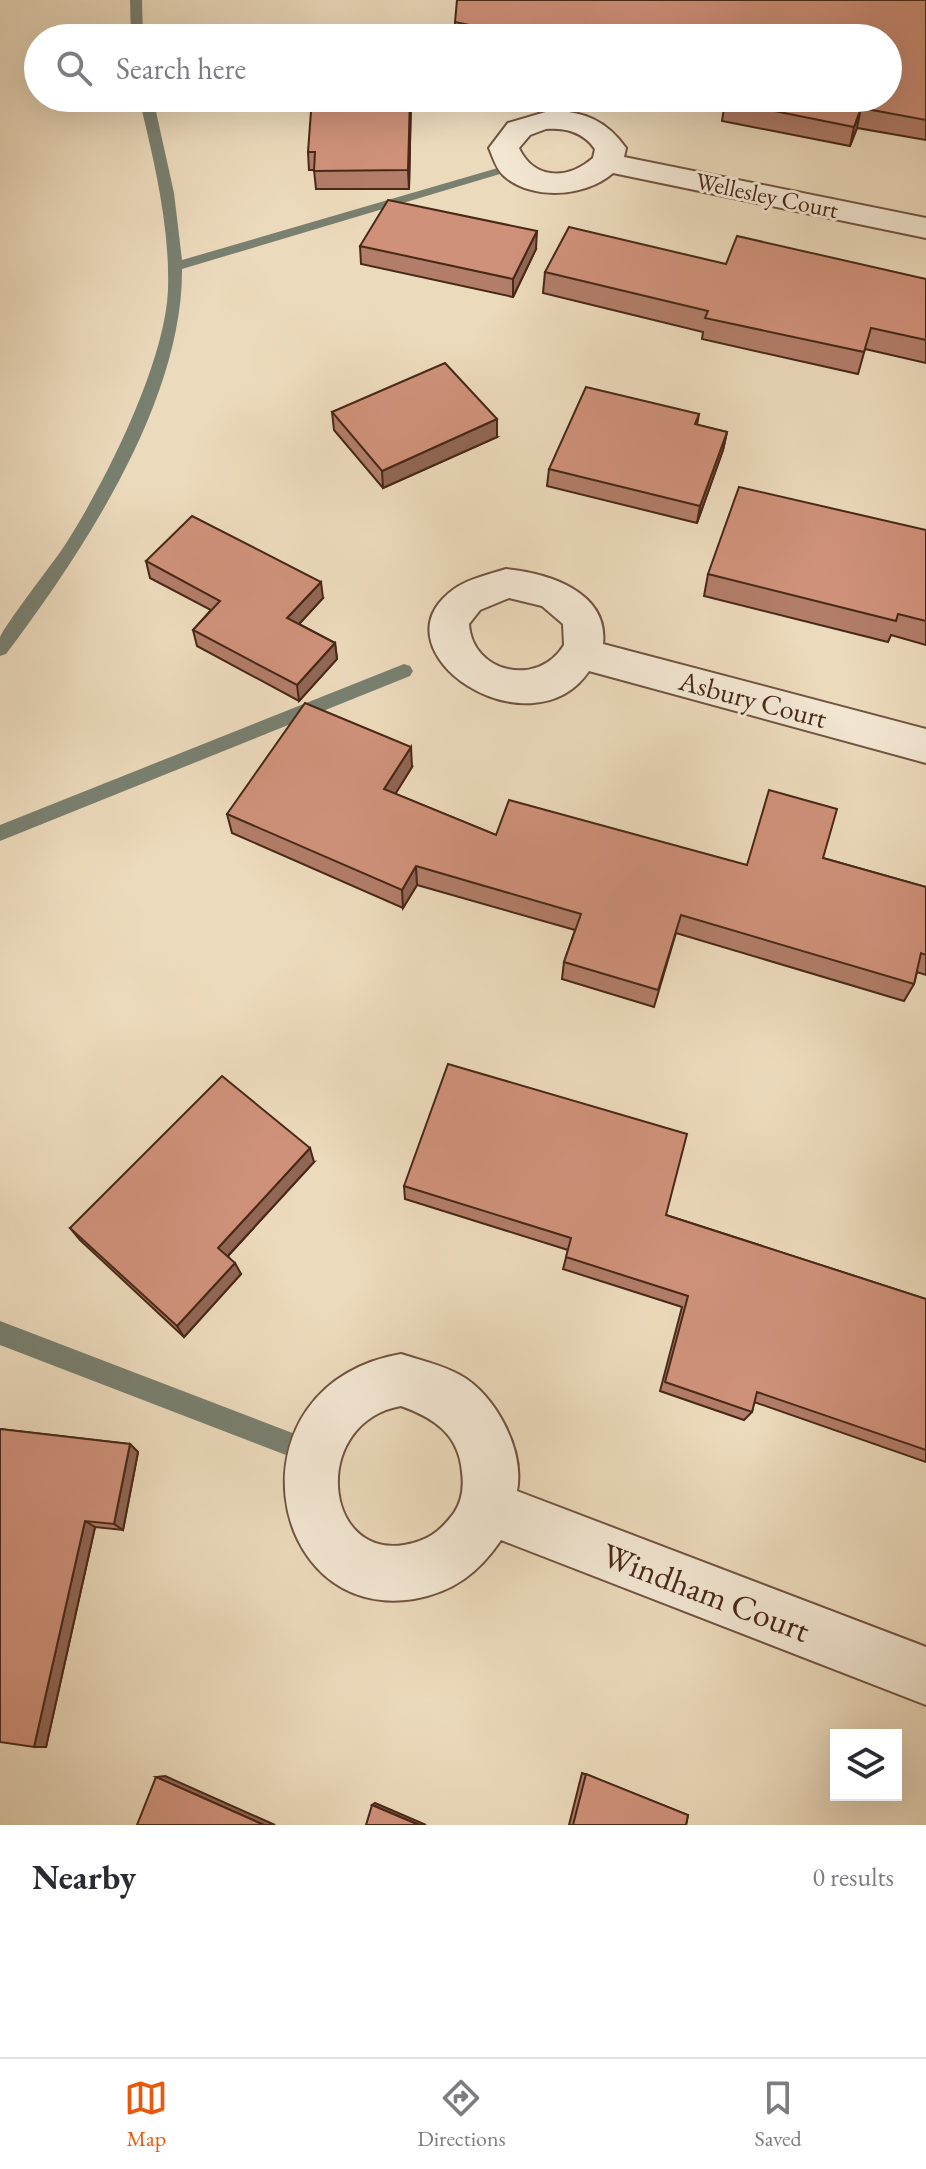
<!DOCTYPE html>
<style>
body{margin:0;font-family:"EB Garamond",serif;background:#f7f7f7;color:#2b2b33}
.controls{position:absolute;right:24px;bottom:24px;display:grid;overflow:hidden;border-radius:0px;box-shadow:0 8px 32px #0002}
.controls button{width:72px;height:72px;display:grid;place-items:center;padding:0;border:0;border-bottom:2px solid #e1e1e2;background:#fff;color:#2b2b33;font:40px sans-serif}
.list{margin:0;padding:0;list-style:none}
h2{display:flex;justify-content:space-between;align-items:center;height:104px;margin:0;padding:0 32px;font-size:34px}
h2 small{font-size:26px;font-weight:400;color:#7c7c81}
.icon{flex:none;width:44px;height:44px;fill:none;stroke:currentColor;stroke-width:2;stroke-linecap:round;stroke-linejoin:round}
.map{position:relative;flex:none;width:926px;height:1825px;overflow:hidden}
.search{position:absolute;background:#fff;box-shadow:0 8px 32px #0002;left:24px;right:24px;top:24px;height:88px;display:flex;align-items:center;gap:20px;box-sizing:border-box;padding:0 28px;border-radius:44px;color:#7c7c81;font-size:30px}
.sheet{height:232px;background:#fff}
nav{display:flex;justify-content:space-around;align-items:center;box-sizing:border-box;height:112px;border-top:2px solid #e1e1e2;background:#fff;font-size:22px;color:#7c7c81}
nav a{display:grid;justify-items:center;gap:4px}
nav .on{color:#ea580c}
.map>svg:first-child{display:block}
</style>
<div class="map">
<svg width="926" height="1825" viewBox="0 0 926 1825">
<rect width="100%" height="100%" fill="#ecdabc"/>
<filter id="stains"><feTurbulence type="fractalNoise" baseFrequency=".0025" numOctaves="4"/><feColorMatrix values="0 0 0 0 .2 0 0 0 0 .09 0 0 0 0 .02 0 0 0 .5 -.17"/></filter>
<radialGradient id="worn" r=".72"><stop offset=".6" stop-color="#630" stop-opacity="0"/><stop offset="1" stop-color="#630" stop-opacity=".3"/></radialGradient>
<g fill="none" stroke-linecap="round" stroke-linejoin="round">
<path fill="#798070" fill-rule="evenodd" d="M 130,0 L 142,0 L 143,38 L 131,38 Z
M 139,98 L 153,98 L 174,193 L 182,260 L 508,165 L 520,168 L 182,269 C 183,401 83,552 6,654 L 0,656 C 0,650 0,643 0,638 C 3,627 53,563 63,548 C 104,485 165,364 168,290 C 170,226 154,161 139,98 Z
M 404,664 L 410,666 L 413,671 L 410,676 L 0,841 L 0,825 Z
M 0,1321 L 321,1444 L 324,1453 L 321,1462 L 312,1465 L 0,1345 Z"/>
<defs>
<path id="minor" d="M 549,111 C 583,110 607,121 626,148 L 624,157 L 926,218 L 926,238 L 613,173 C 586,197 532,201 504,176 C 496,169 493,157 489,148 L 508,123 ZM 546,129 C 566,128 583,132 595,149 L 593,158 C 568,180 534,180 519,148 L 530,135 Z
M 506,569 C 547,573 609,591 603,644 L 926,729 L 926,763 L 589,671 C 531,757 368,651 454,589 C 468,579 490,574 506,569 ZM 509,598 L 542,606 L 563,624 L 564,645 C 538,688 472,673 469,624 L 480,610 Z
M 401,1354 C 420,1360 442,1365 460,1375 C 495,1394 525,1450 517,1491 L 926,1647 L 926,1705 L 501,1540 C 479,1572 454,1592 414,1599 C 265,1623 225,1385 401,1354 ZM 401,1406 C 435,1418 459,1435 462,1472 C 464,1487 462,1501 454,1513 C 440,1532 427,1541 404,1545 C 322,1558 311,1422 401,1406 Z"/>
</defs>
<use href="#minor" stroke="#715440" stroke-width="4"/>
<use href="#minor" fill="#f3e7d3" fill-rule="evenodd"/>
</g>
<path fill="#b27d69" stroke="#482817" stroke-width="2" d="M 926,0 L 926,140 L 857,128 L 850,146 L 722,121 L 725,101 L 888,38 L 455,38 L 455,22 Z
M 411,98 L 409,189 L 316,189 L 314,170 L 309,170 L 308,152 Z
M 360,246 L 536,249 L 513,297 L 361,264 Z
M 726,264 L 926,279 L 926,363 L 865,349 L 858,374 L 702,339 L 703,332 L 543,293 L 545,272 Z
M 332,412 L 497,437 L 383,488 L 334,430 Z
M 699,414 L 697,425 L 727,432 L 723,450 L 697,523 L 547,486 L 549,469 Z
M 926,530 L 926,645 L 891,635 L 888,642 L 704,596 L 708,574 Z
M 146,561 L 323,598 L 299,624 L 335,643 L 337,659 L 299,701 L 197,646 L 193,630 L 211,610 L 150,578 Z
M 412,767 L 395,794 L 496,835 L 746,865 L 823,858 L 926,887 L 926,975 L 917,972 L 914,984 L 904,1001 L 676,933 L 654,1007 L 562,979 L 564,962 L 575,930 L 417,885 L 403,908 L 232,833 L 227,814 Z
M 314,1162 L 228,1256 L 241,1274 L 184,1337 L 80,1240 L 70,1228 Z
M 404,1186 L 666,1215 L 926,1299 L 926,1462 L 754,1402 L 752,1412 L 744,1420 L 660,1391 L 682,1307 L 563,1269 L 568,1250 L 405,1199 Z
M 0,1429 L 130,1444 L 138,1452 L 123,1530 L 95,1527 L 46,1747 Z
M 582,1773 L 688,1815 L 686,1825 L 569,1825 Z"/>
<path fill="#916655" stroke="#482817" stroke-width="2" d="M 410,98 L 411,100 L 409,189 L 408,170 Z
M 861,108 L 857,128 L 850,146 L 854,127 Z
M 537,231 L 536,249 L 513,297 L 513,279 Z
M 497,419 L 497,437 L 383,488 L 382,471 Z
M 727,432 L 723,450 L 697,523 L 700,506 Z
M 321,582 L 323,598 L 289,635 L 287,618 Z
M 335,643 L 337,659 L 299,701 L 297,685 Z
M 411,747 L 412,767 L 386,809 L 384,789 Z
M 416,866 L 417,885 L 403,908 L 402,890 Z
M 310,1148 L 314,1162 L 224,1260 L 218,1248 Z
M 235,1263 L 241,1274 L 184,1337 L 177,1326 Z
M 130,1444 L 138,1452 L 123,1530 L 114,1524 Z
M 85,1521 L 95,1527 L 46,1747 L 34,1747 Z
M 165,1776 L 275,1825 L 264,1825 L 156,1777 Z
M 375,1803 L 426,1825 L 419,1825 L 372,1805 Z"/>
<path fill="#cf917a" stroke="#482817" stroke-width="2" d="M 457,0 L 926,0 L 926,120 L 861,108 L 854,127 L 725,101 L 726,98 L 888,98 L 888,38 L 532,38 L 455,22 Z
M 312,98 L 410,98 L 408,170 L 314,171 L 315,152 L 308,152 Z
M 388,200 L 537,231 L 513,279 L 360,246 Z
M 569,227 L 726,264 L 737,236 L 926,279 L 926,340 L 871,328 L 864,352 L 705,318 L 708,311 L 545,272 Z
M 445,363 L 497,419 L 382,471 L 332,412 Z
M 586,387 L 699,414 L 695,424 L 727,432 L 700,506 L 549,469 Z
M 739,487 L 926,530 L 926,621 L 898,614 L 896,621 L 708,574 Z
M 192,516 L 321,582 L 287,618 L 335,643 L 297,685 L 193,630 L 220,601 L 146,561 Z
M 305,703 L 411,747 L 384,789 L 496,835 L 509,800 L 747,865 L 769,790 L 837,809 L 823,858 L 926,887 L 926,955 L 921,953 L 914,984 L 681,915 L 658,990 L 564,962 L 581,914 L 416,866 L 402,890 L 227,814 Z
M 448,1064 L 687,1134 L 666,1215 L 926,1299 L 926,1450 L 757,1392 L 752,1412 L 665,1382 L 688,1296 L 566,1257 L 571,1238 L 404,1186 Z
M 222,1076 L 310,1148 L 218,1248 L 235,1263 L 177,1326 L 70,1228 Z
M 0,1429 L 130,1444 L 114,1524 L 85,1521 L 34,1747 L 0,1742 Z
M 586,1774 L 688,1815 L 686,1825 L 573,1825 Z
M 156,1777 L 264,1825 L 137,1825 Z
M 372,1805 L 419,1825 L 366,1825 Z"/>
<g text-anchor="middle" dominant-baseline="central" stroke-width="6" stroke-linejoin="round" paint-order="stroke">
<g font-size="24" fill="#482817" stroke="#f3e7d3">
<text transform="translate(767 195) rotate(12)">Wellesley Court</text>
</g>
<g font-size="28" fill="#482817" stroke="#f3e7d3">
<text transform="translate(753 699) rotate(15)">Asbury Court</text>
</g>
<g font-size="34" fill="#482817" stroke="#f3e7d3">
<text transform="translate(706 1592) rotate(21)">Windham Court</text>
</g>
</g>
<rect width="100%" height="100%" filter="url(#stains)"/>
<rect width="100%" height="100%" fill="url(#worn)"/>
</svg>
<div class="controls">
<button><svg class="icon" aria-label="layers" viewBox="0 0 24 24"><path d="M12 4l9 5-9 5-9-5zM3 14l9 5 9-5"/></svg></button>
</div>
<div class="search"><svg class="icon" aria-label="search" viewBox="0 0 24 24"><circle cx="10" cy="10" r="6"/><path d="M15 15l6 6"/></svg>Search here</div>
</div>
<section class="sheet">
<h2>Nearby<small>0 results</small></h2>
<ul class="list">
</ul>
</section>
<nav>
<a class="on"><svg class="icon" aria-label="map" viewBox="0 0 24 24"><path d="M3 6l6-2 6 2 6-2v14l-6 2-6-2-6 2zM9 4v14M15 6v14"/></svg>Map</a>
<a><svg class="icon" aria-label="directions" viewBox="0 0 24 24"><path d="M12 3l9 9-9 9-9-9zM9 14v-3h6M13 9l2 2-2 2"/></svg>Directions</a>
<a><svg class="icon" aria-label="saved" viewBox="0 0 24 24"><path d="M7 4h10v16l-5-4-5 4z"/></svg>Saved</a>
</nav>
